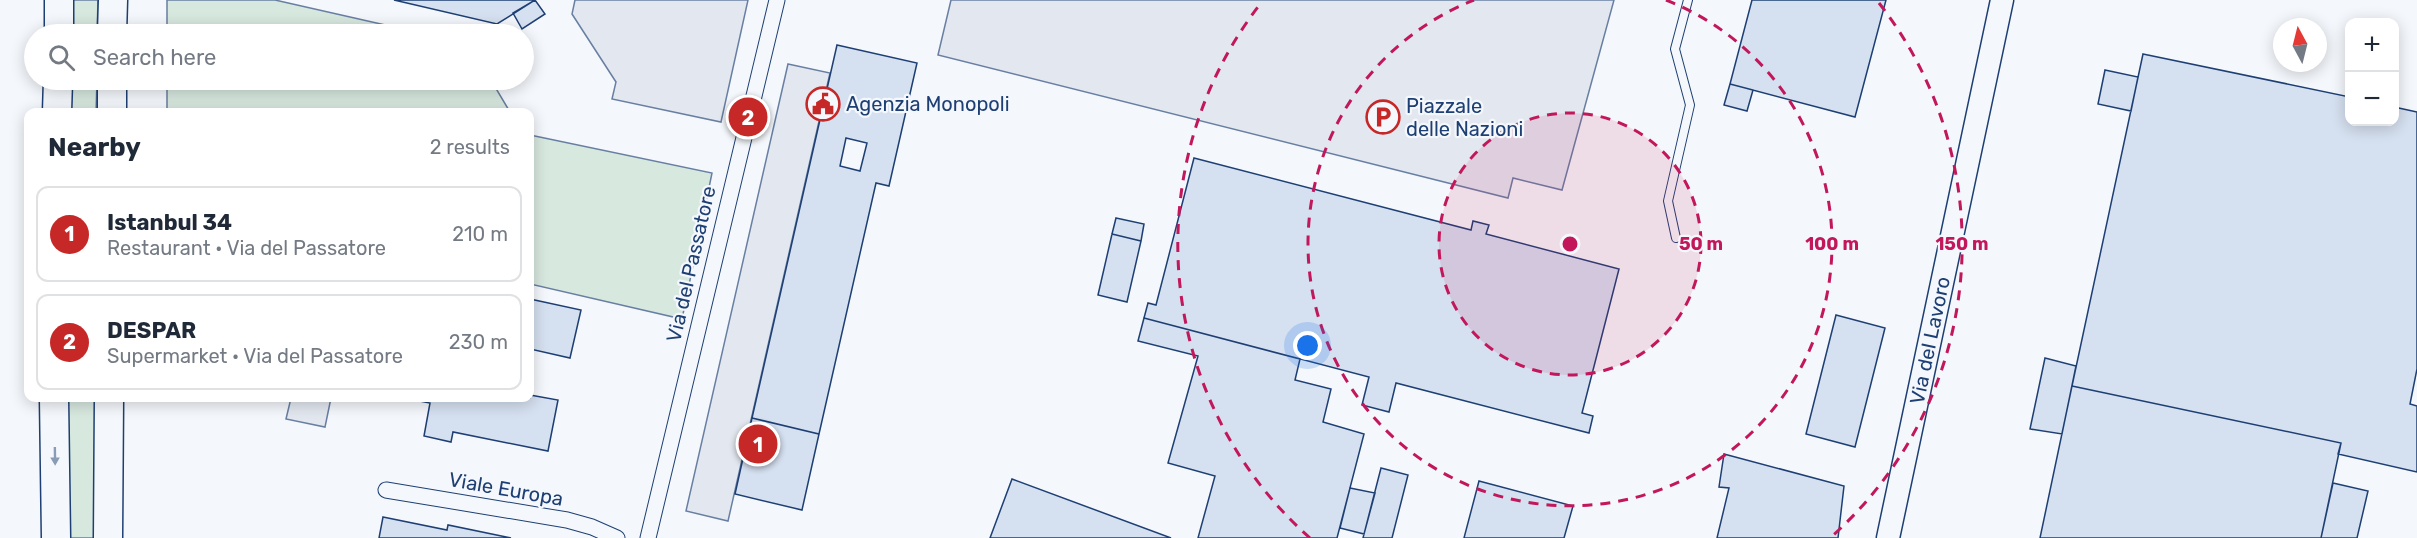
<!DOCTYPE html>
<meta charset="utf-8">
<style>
body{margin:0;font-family:Rubik,sans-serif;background:#f6f6f7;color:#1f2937}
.controls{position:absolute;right:18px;top:18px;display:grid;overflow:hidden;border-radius:12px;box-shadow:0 3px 15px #0003}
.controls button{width:54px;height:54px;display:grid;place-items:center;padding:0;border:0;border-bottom:2px solid #e0e1e3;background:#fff;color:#1f2937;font:30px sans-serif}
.compass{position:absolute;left:2273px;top:18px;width:54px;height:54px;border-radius:50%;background:#fff;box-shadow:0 3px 15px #0003;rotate:353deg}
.you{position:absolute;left:1308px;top:346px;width:21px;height:21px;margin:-15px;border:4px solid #fff;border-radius:50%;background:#1a73e8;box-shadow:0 0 0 9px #1a73e833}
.badge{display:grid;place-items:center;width:39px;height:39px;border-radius:50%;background:#c62828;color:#fff;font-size:20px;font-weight:700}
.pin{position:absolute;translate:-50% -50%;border:3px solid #fff;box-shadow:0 2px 6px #0006}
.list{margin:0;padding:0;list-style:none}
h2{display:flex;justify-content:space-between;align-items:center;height:78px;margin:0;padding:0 24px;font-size:26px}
h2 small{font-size:20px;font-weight:400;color:#747a83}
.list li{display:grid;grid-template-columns:39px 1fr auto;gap:18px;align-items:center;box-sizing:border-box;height:96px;margin:0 12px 12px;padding:0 12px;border:2px solid #e0e1e3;border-radius:12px}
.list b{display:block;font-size:22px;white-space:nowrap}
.list p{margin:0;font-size:20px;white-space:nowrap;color:#747a83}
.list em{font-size:20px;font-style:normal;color:#747a83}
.icon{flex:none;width:33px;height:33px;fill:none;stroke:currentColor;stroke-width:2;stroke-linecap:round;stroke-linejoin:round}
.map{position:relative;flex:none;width:2417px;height:538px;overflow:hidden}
.search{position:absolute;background:#fff;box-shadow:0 3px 15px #0003;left:24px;top:24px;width:510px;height:66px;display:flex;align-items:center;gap:15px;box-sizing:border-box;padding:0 21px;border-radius:33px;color:#747a83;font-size:22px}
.panel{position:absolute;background:#fff;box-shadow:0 3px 15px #0003;left:24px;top:108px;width:510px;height:294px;border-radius:12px}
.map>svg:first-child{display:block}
</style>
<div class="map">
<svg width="2417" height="538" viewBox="0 0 2417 538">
<rect width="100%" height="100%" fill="#f4f7fb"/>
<path fill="#d7e8df" stroke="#687fa3" stroke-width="1.5" d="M 69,0 L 98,0 L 97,34 L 69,34 Z
M 167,0 L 275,0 L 425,34 L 167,34 Z
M 69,80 L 97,80 L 96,112 L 69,112 Z
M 167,80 L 491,80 L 510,112 L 167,112 Z
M 530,135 L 712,173 L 682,319 L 530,284 Z
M 66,398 L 96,398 L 94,538 L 65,538 Z"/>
<path fill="#e3e8f0" stroke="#687fa3" stroke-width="1.5" d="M 575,0 L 748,0 L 721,122 L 612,99 L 616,82 L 572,14 Z
M 951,0 L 1614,0 L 1562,190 L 1513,178 L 1508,198 L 938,55 Z
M 788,64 L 830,73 L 728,521 L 686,511 Z
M 291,398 L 331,398 L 325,427 L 286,419 Z"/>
<path fill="#d5e0f0" stroke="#1d3f73" stroke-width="1.5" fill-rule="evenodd" d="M 394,0 L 535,0 L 497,24 Z
M 535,0 L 545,14 L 522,29 L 513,13 Z
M 1752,0 L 1886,0 L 1855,117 L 1730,84 Z
M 837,45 L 917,63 L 889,186 L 876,183 L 819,434 L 752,418 ZM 846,138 L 867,143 L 860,171 L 840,166 Z
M 2143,54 L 2350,97 L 2350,122 L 2394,122 L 2394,107 L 2417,112 L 2417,369 L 2410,404 L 2417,406 L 2417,472 L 2338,454 L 2341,443 L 2072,386 Z
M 2105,70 L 2138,77 L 2131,111 L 2098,104 Z
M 1730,84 L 1753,90 L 1747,111 L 1724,105 Z
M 1194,158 L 1471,230 L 1473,221 L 1489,225 L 1486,234 L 1619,269 L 1582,413 L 1593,416 L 1589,433 L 1396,383 L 1389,412 L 1362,405 L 1369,377 L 1144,318 L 1148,303 L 1156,305 Z
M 1116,218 L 1144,224 L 1141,241 L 1112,234 Z
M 1112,234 L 1141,241 L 1127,302 L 1098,295 Z
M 530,299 L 581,310 L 570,358 L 530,349 Z
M 1836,315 L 1885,328 L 1855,447 L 1806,434 Z
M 1144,318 L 1300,359 L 1295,380 L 1331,389 L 1323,422 L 1364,434 L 1337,538 L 1198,538 L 1215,476 L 1168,463 L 1198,356 L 1138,341 Z
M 2045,358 L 2076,366 L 2062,434 L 2030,429 Z
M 2072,386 L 2341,443 L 2321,538 L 2040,538 Z
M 530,395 L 558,400 L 548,451 L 453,432 L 451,442 L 424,436 L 430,403 L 404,398 L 530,398 Z
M 752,418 L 819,434 L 802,510 L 735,494 Z
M 1724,454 L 1844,486 L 1838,538 L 1717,538 L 1729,488 L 1719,487 Z
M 1381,468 L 1408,475 L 1392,538 L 1363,538 Z
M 1012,479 L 1171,538 L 990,538 Z
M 1479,481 L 1573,506 L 1564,538 L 1464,538 Z
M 2333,483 L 2368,491 L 2357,538 L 2321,538 Z
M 1350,488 L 1375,493 L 1364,534 L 1340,528 Z
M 383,517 L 447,530 L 448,525 L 511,538 L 379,538 Z"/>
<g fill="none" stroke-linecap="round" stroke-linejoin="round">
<defs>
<path id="lane" d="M 1676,238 L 1668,201 L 1690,105 L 1675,49 L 1688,0"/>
<path id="street" d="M 386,490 L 567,520 L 592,527 L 617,538
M 648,538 L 777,0"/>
<g id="secondary">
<path id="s1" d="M 1888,538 L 2002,0"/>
</g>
<path id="highway" d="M 59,34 L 59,0
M 112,34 L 113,0
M 57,112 L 58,80
M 112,112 L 112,80
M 54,398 L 56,538
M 108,538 L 109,398"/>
</defs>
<use href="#lane" stroke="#1d3f73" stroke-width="10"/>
<use href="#street" stroke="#1d3f73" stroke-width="17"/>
<use href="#secondary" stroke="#1d3f73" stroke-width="25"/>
<use href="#highway" stroke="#1d3f73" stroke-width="31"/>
<use href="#lane" stroke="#f4f7fb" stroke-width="8"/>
<use href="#street" stroke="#f4f7fb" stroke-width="15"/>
<use href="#secondary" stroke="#f4f7fb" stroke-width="22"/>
<use href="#highway" stroke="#f4f7fb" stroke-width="28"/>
</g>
<defs><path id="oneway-solid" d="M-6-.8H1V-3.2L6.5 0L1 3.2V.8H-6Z" transform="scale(1.5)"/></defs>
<use fill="#889bb7" href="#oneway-solid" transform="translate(55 456) rotate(89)"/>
<circle cx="1570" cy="244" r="131" fill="#c2185b" fill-opacity=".12"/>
<g fill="none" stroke="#c2185b" stroke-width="3" stroke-dasharray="10 8">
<circle cx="1570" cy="244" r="131"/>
<path d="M1666 0A262 262 0 1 1 1474 0"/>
<path d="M1310 538A392 392 0 0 1 1261 3M1879 3A392 392 0 0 1 1830 538"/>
</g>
<defs>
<symbol id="civic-ring" viewBox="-11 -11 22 22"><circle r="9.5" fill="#f4f7fb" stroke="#c62828" stroke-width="1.5"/><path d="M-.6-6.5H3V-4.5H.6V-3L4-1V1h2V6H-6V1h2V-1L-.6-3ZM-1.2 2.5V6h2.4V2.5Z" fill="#c62828"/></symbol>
<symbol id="parking-ring" viewBox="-11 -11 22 22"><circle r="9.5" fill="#f4f7fb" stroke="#c62828" stroke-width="1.5"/><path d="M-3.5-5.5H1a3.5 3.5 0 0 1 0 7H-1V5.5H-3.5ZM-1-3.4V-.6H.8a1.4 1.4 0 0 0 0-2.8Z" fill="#c62828"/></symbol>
</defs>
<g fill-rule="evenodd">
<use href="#civic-ring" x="804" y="85" width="38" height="38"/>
<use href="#parking-ring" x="1364" y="98" width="38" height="38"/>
</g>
<g text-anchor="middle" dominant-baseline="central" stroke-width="4.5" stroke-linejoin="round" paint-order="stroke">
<g font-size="20" fill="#1d3f73" stroke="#f4f7fb" text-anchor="start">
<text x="846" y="104">Agenzia Monopoli</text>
<text x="1406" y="106">Piazzale<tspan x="1406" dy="23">delle Nazioni</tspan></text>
</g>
<g font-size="20" fill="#1d3f73" stroke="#f4f7fb">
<text transform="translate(691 264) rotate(-77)">Via del Passatore</text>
<text stroke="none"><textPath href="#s1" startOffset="202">Via del Lavoro</textPath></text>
<text transform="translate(506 489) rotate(10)">Viale Europa</text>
</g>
</g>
<circle cx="1570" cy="244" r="9" fill="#c2185b" stroke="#f4f7fb" stroke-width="3"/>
<g font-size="18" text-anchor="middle" font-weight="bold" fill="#c2185b" stroke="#f4f7fb" stroke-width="4.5" stroke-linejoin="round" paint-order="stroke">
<text x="1701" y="250">50 m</text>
<text x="1832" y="250">100 m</text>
<text x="1962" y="250">150 m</text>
</g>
</svg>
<div class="controls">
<button>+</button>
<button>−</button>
</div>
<svg class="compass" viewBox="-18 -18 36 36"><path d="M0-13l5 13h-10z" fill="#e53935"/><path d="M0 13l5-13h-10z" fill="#747a83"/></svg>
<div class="you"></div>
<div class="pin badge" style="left:758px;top:444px">1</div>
<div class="pin badge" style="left:748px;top:117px">2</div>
<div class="search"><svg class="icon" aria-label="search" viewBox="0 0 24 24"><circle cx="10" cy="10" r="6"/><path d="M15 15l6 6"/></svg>Search here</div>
<section class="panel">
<h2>Nearby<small>2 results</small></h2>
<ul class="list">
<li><span class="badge">1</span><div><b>Istanbul 34</b><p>Restaurant · Via del Passatore</p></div><em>210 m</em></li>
<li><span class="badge">2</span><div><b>DESPAR</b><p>Supermarket · Via del Passatore</p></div><em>230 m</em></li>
</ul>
</section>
</div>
